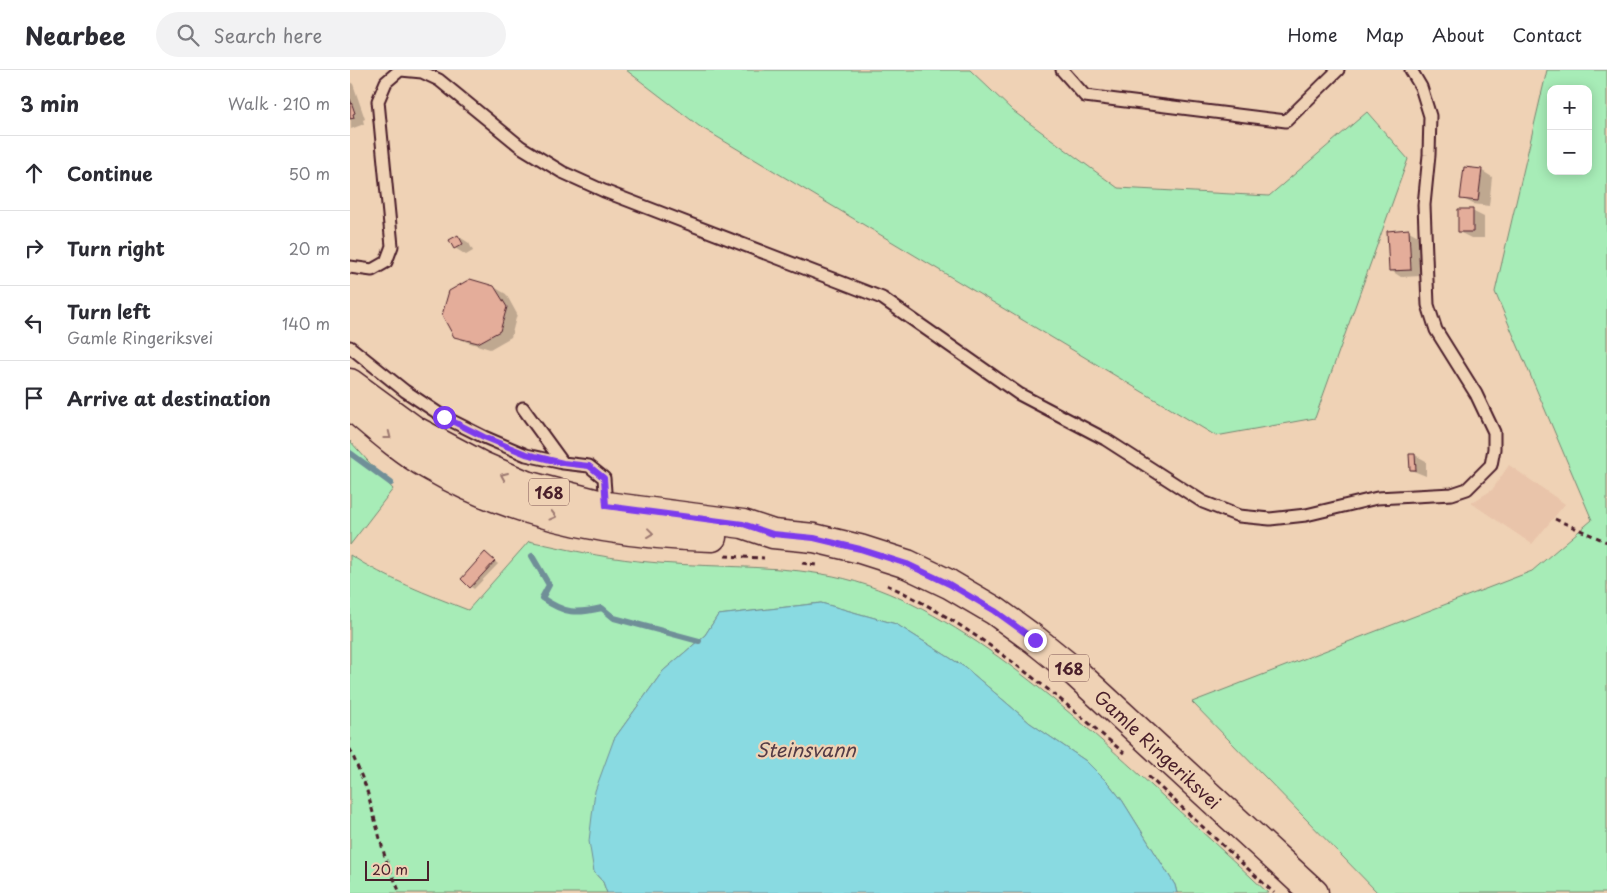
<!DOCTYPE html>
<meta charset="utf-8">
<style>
body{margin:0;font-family:"Playpen Sans",sans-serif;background:#f2f2f3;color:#2b2b33}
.controls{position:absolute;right:15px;top:15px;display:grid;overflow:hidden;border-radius:10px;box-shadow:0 2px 12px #0003}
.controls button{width:45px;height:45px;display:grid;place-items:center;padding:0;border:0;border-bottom:1px solid #e1e1e2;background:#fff;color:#2b2b33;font:25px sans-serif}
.scale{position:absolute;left:15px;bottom:12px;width:64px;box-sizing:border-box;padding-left:5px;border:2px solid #4a1f2b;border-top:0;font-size:14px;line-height:18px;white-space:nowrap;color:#4a1f2b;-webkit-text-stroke:4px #efd2b5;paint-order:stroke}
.stop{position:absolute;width:15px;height:15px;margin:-11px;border:4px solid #7c3aed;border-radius:50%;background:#fff}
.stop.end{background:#7c3aed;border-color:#fff;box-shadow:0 1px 5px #0008}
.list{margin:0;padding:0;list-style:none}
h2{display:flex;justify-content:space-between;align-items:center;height:65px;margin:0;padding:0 20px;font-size:21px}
h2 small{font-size:16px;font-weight:400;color:#7c7c81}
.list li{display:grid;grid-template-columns:32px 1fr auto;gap:15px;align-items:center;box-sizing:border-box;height:75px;padding:0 20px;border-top:1px solid #e1e1e2}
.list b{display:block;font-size:19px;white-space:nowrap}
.list p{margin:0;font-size:16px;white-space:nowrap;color:#7c7c81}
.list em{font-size:16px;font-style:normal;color:#7c7c81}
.icon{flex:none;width:28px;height:28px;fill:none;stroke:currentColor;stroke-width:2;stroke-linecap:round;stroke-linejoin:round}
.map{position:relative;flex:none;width:1257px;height:823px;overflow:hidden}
header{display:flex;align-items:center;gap:30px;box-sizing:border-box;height:70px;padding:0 25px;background:#fff;border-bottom:1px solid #e1e1e2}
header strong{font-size:24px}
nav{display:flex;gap:28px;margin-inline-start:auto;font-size:18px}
.search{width:350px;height:45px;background:#f2f2f3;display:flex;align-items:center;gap:12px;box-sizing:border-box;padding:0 18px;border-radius:28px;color:#7c7c81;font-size:19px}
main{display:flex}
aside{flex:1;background:#fff}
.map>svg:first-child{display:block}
</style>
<header>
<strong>Nearbee</strong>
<div class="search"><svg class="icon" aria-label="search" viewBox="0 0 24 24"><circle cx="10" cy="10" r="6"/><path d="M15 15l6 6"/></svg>Search here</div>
<nav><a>Home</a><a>Map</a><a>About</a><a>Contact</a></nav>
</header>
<main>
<aside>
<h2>3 min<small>Walk · 210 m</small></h2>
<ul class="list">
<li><svg class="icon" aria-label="ahead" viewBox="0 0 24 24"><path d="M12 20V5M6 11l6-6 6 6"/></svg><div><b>Continue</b></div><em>50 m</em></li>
<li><svg class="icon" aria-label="right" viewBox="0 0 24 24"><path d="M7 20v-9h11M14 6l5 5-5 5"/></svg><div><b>Turn right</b></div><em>20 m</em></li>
<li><svg class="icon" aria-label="left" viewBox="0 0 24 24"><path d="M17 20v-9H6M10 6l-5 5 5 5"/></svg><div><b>Turn left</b><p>Gamle Ringeriksvei</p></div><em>140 m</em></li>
<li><svg class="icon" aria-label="arrive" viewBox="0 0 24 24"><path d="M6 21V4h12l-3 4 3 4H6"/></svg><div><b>Arrive at destination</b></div></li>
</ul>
</aside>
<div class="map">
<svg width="1257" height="823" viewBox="0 0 1257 823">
<rect width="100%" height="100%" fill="#efd2b5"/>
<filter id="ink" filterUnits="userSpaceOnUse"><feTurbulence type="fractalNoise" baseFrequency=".02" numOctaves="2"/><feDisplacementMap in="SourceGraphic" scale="10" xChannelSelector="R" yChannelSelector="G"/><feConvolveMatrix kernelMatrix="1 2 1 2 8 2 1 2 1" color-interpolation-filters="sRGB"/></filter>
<g filter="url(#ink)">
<path fill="#e9c4aa" d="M 1159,395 L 1215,434 L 1182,474 L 1121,433 L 1142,420 Z"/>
<path fill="#a7ecb7" stroke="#788671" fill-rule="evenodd" d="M 276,0 L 620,0 L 663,41 L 768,118 L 919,126 L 1017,42 L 1058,89 L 965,348 L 866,366 L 349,56 Z
M 1197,0 L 1257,0 L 1257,823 L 1028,823 L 842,632 L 1182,501 L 1242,450 L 1145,222 ZM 1201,19 L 1238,19 L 1238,101 L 1201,101 Z
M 0,371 L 43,419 L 0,475 Z
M 179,471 C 215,479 251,487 288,491 C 349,498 411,494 472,504 C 590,522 715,637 802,716 C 841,752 880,787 918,823 L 827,823 L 825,815 L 772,730 L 759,714 L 736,691 L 680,653 L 616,598 L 546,554 L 471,533 L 368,545 L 355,565 L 313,601 L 264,669 L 244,802 L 253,812 L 257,823 L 0,823 L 0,485 C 37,509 77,524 118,540 Z"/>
<path fill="#89dae1" stroke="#708f98" d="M 471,533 L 546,554 L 616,598 L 680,653 L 736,691 L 759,714 L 772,730 L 825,815 L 827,823 L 257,823 L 253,812 L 244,802 L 239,771 L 245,721 L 264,669 L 313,601 L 355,565 L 368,545 Z"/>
<path fill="#0003" d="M 0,12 L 3,14 L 15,49 L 13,50 L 14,54 L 1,59 Z
M 1131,100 L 1142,107 L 1139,136 L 1123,134 L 1112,128 Z
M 1122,141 L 1134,147 L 1134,168 L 1121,168 L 1109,162 Z
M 1059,161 L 1070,167 L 1072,206 L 1051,207 L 1040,200 Z
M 108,166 L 119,173 L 123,181 L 116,185 L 105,178 Z
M 144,217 L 156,224 L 167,244 L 161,267 L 140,279 L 117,272 L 105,266 Z
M 1065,385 L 1076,391 L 1076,406 L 1061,400 Z
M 139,486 L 148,494 L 124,519 L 121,517 Z"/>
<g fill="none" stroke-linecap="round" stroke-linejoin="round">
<path stroke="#708f98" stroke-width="6" d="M 0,383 L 41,413
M 182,486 L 199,515 L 192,528 C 215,544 226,544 252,538 L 264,548 L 349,571"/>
</g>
<path fill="#e4ad9a" stroke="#4a1f2b" d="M 0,29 L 5,43 L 3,44 L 4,48 L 0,49 Z
M 1114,97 L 1132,99 L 1128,131 L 1110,129 Z
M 1108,139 L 1123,139 L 1123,162 L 1108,162 Z
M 1059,159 L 1061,200 L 1039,201 L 1037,161 Z
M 108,165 L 113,174 L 104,179 L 99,170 Z
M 120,209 L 144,216 L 157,237 L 150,261 L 128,273 L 104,267 L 92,245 L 99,221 Z
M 1059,384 L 1065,384 L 1066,400 L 1060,400 Z
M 135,482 L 145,491 L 120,518 L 111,509 Z"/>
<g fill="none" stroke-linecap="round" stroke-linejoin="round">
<defs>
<path id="lane" d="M 51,0 L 72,2 L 89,10 L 171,77 L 212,102 L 254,121 L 532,228 L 669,324 L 755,369 L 853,432 L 889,446 L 920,449 L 956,445 L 1027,428 L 1102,424 L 1117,419 L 1141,395 L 1144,379 L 1144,362 L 1126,324 L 1086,260 L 1078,235 L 1074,135 L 1079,85 L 1080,46 L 1071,17 L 1061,0
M 712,0 L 735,26 L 936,51 L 988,0
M 0,197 L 22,200 L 36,192 L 42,176 L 28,31 L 36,12 L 50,0
M 0,277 L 55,321 L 94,347 L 134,367 L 176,385 L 213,393 L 239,396 L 254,408 L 256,435
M 173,338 L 213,393"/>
<path id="primary" d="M 0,313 L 64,360 L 132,396 L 176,415 L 256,436 L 393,454 L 423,464 L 464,468 L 510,479 L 557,494 L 599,514 L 645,541 L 685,570 L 727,604 L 964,823
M 0,335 C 25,356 50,379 78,395 C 163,445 264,465 362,467"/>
</defs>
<use href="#lane" stroke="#4a1f2b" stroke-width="15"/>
<use href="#primary" stroke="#4a1f2b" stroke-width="31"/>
<path stroke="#4a1f2b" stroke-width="3" stroke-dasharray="5 4" stroke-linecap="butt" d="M 1205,449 L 1257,472
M 375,486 L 414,488
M 452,493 L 466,495
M 537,515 C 621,553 704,623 774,683
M 0,679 L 16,717 L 35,787 L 50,823
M 798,706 L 924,823"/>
<use href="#lane" stroke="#efd2b5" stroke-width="11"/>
<use href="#primary" stroke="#efd2b5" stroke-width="28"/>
</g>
<defs><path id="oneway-chevron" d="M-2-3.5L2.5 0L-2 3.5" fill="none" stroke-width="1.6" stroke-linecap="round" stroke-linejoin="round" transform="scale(1.25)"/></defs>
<g stroke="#9c7870">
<use href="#oneway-chevron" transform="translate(38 366) rotate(38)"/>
<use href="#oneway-chevron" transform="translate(154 406) rotate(-157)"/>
<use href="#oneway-chevron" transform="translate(203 446) rotate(15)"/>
<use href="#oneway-chevron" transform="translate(300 463) rotate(7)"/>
</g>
</g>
<g fill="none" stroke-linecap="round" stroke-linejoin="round" filter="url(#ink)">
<path stroke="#7c3aed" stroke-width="6" d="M 94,347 L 134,367 L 176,384 L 213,393 L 239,396 L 254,408 L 256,436 L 393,454 L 423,464 L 464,468 L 510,479 L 557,494 L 599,514 L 645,541 L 685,570"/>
</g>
<g text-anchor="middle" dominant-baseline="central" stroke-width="4.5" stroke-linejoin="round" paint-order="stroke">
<g fill="#efd2b5" stroke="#7c5554" stroke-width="1">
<rect x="179" y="408.5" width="40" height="27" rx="4"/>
<rect x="699" y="584.5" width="40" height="27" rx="4"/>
</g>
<g font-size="16" font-weight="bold" fill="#4a1f2b">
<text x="199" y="422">168</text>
<text x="719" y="598">168</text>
</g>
<g font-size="18" fill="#4a1f2b" stroke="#efd2b5">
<text transform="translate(808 679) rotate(43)">Gamle Ringeriksvei</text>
</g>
<g font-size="19" font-style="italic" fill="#533b46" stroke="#efd2b5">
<text x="456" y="679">Steinsvann</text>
</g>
</g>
</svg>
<div class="controls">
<button>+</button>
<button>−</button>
</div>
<div class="scale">20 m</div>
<div class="stop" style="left:94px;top:347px"></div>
<div class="stop end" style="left:685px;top:570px"></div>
</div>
</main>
